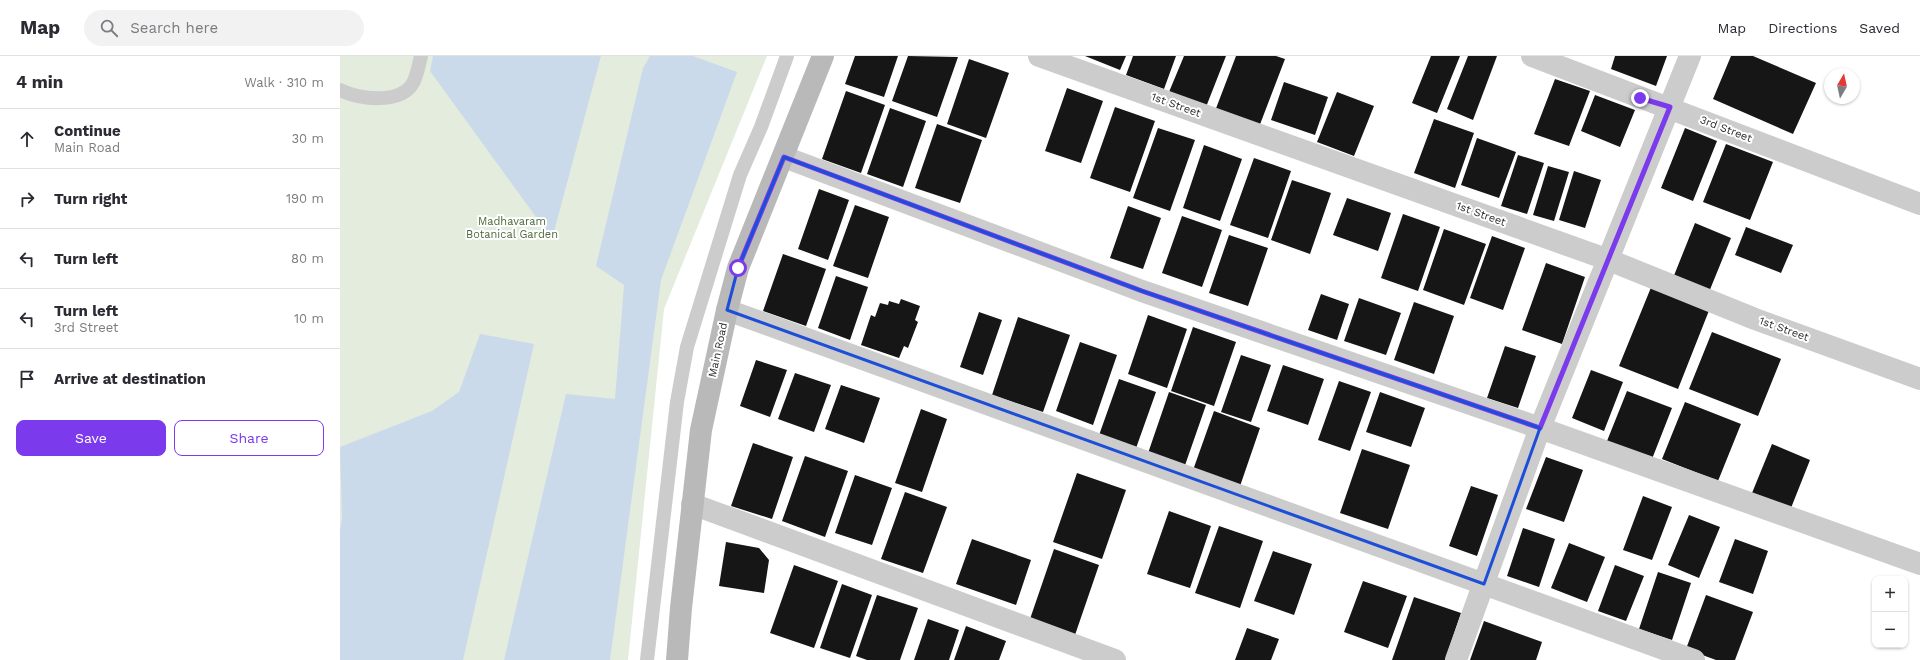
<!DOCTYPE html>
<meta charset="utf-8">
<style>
body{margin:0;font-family:"Work Sans",sans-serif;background:#f2f2f3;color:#2b2b33}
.controls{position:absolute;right:12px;bottom:12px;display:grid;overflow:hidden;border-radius:8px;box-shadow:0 1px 3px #0004}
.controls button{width:36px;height:36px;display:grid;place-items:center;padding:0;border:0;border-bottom:1px solid #e1e1e2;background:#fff;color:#2b2b33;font:20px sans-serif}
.compass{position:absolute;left:1484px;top:12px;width:36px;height:36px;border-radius:50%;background:#fff;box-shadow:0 1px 3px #0004;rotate:9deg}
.stop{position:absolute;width:12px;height:12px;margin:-9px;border:3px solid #7c3aed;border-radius:50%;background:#fff}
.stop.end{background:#7c3aed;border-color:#fff;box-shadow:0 1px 4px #0008}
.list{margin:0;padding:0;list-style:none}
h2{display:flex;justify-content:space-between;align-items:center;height:52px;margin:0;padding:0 16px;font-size:17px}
h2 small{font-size:13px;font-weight:400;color:#7c7c81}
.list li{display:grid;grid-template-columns:26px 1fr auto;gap:12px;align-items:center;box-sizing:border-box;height:60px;padding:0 16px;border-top:1px solid #e1e1e2}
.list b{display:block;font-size:15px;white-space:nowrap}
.list p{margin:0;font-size:13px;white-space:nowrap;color:#7c7c81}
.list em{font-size:13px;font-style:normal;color:#7c7c81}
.actions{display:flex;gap:8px;padding:12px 16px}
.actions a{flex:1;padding:9px 0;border:1px solid #7c3aed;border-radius:8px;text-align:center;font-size:14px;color:#7c3aed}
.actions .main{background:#7c3aed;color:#fff}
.icon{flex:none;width:22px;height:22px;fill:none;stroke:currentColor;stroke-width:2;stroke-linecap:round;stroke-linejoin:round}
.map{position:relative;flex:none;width:1580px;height:604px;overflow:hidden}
header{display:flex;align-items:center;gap:24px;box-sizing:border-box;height:56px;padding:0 20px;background:#fff;border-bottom:1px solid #e1e1e2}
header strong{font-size:19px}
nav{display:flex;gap:22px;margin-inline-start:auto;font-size:14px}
.search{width:280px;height:36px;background:#f2f2f3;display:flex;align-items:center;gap:10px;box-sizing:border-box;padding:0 14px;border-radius:22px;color:#7c7c81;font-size:15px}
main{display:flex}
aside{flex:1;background:#fff}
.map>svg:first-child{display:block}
</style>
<header>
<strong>Map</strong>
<div class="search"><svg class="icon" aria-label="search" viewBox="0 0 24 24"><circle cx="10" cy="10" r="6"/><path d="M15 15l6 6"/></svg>Search here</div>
<nav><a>Map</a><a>Directions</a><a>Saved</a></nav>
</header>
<main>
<aside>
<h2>4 min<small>Walk · 310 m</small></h2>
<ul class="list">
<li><svg class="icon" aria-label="ahead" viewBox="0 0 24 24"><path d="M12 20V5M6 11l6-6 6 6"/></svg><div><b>Continue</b><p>Main Road</p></div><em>30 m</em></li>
<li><svg class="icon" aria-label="right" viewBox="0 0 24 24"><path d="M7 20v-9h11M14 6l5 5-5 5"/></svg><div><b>Turn right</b></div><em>190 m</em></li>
<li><svg class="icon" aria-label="left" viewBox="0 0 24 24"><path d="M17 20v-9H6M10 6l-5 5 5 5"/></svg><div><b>Turn left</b></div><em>80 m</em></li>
<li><svg class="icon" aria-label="left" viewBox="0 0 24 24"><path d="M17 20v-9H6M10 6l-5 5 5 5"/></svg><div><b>Turn left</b><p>3rd Street</p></div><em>10 m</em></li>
<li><svg class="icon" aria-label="arrive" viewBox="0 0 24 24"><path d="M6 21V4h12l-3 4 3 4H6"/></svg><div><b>Arrive at destination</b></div></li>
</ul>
<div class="actions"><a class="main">Save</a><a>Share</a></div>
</aside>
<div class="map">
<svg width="1580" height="604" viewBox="0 0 1580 604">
<rect width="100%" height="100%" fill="#fff"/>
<path fill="#e3ecdd" d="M 0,0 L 427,0 L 324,253 L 288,604 L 0,604 Z"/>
<path fill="#cadaeb" d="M 93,0 L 261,0 L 212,183 L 90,15 Z
M 310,0 L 353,0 L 397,16 L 321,224 L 270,604 L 164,604 L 226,338 L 275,343 L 284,229 L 256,210 L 303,12 Z
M 140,278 L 194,288 L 123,604 L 0,604 L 0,475 L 2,462 L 0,391 L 92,355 L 119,336 Z"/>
<path fill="#161616" d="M 515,0 L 558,0 L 544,41 L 505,28 Z
M 568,0 L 618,1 L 597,61 L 552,45 Z
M 745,0 L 786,0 L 780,14 Z
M 793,0 L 836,0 L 824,33 L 786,19 Z
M 844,0 L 886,0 L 866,51 L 829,36 Z
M 896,0 L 936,0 L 945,3 L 919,71 L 875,55 Z
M 1091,0 L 1120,0 L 1097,57 L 1072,47 Z
M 1128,0 L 1157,0 L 1133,64 L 1107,53 Z
M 1275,0 L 1327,0 L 1316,30 L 1271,13 Z
M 1391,0 L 1413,0 L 1476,27 L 1453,78 L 1373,43 Z
M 629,3 L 669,17 L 646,82 L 607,68 Z
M 1215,23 L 1250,35 L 1229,90 L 1194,78 Z
M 944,26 L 988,41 L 975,79 L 931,64 Z
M 727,32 L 763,45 L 741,107 L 705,95 Z
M 506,35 L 545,49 L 521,117 L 482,103 Z
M 997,36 L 1034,50 L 1014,100 L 977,86 Z
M 1255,39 L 1295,54 L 1280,91 L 1241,75 Z
M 775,51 L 815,65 L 790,136 L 750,122 Z
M 550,52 L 586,65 L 563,131 L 527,118 Z
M 1094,63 L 1134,77 L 1115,132 L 1074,117 Z
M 597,68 L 642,84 L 620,147 L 575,132 Z
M 818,72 L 855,84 L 830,155 L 793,142 Z
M 1345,72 L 1377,85 L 1353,145 L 1321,132 Z
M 1137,82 L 1176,96 L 1159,142 L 1121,129 Z
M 1386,88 L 1433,106 L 1410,164 L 1363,146 Z
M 864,89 L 902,103 L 880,165 L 843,152 Z
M 1178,99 L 1204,107 L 1187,158 L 1161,150 Z
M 914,102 L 951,115 L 928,182 L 890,169 Z
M 1208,110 L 1229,116 L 1214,165 L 1193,159 Z
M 1234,115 L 1261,124 L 1245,172 L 1219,164 Z
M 952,124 L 991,137 L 970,198 L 931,184 Z
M 479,133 L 509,144 L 488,204 L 458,193 Z
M 1007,142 L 1051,157 L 1038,195 L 993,179 Z
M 515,149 L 549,161 L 528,222 L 493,210 Z
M 788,150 L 821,162 L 803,213 L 770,202 Z
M 1063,158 L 1100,171 L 1078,235 L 1041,222 Z
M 842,160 L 882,174 L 862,231 L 822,217 Z
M 1355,167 L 1391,182 L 1369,236 L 1333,222 Z
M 1406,171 L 1453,189 L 1441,217 L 1395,199 Z
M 1104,173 L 1146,188 L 1124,249 L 1083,234 Z
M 889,179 L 928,192 L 908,250 L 869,237 Z
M 1152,180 L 1185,192 L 1163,254 L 1130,242 Z
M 443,198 L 486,213 L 466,270 L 423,255 Z
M 1206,207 L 1245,221 L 1222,288 L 1182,274 Z
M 496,220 L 528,231 L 510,284 L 478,272 Z
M 1312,229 L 1370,252 L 1338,333 L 1279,310 Z
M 981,238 L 1009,248 L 997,284 L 968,274 Z
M 1019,242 L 1061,257 L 1046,299 L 1004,285 Z
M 561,243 L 580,250 L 575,264 L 578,266 L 568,292 L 564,290 L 559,302 L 521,289 L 531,259 L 535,261 L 540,247 L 548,249 L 549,245 L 559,248 Z
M 1074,246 L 1114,260 L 1094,318 L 1054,304 Z
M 639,256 L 662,264 L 643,319 L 620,311 Z
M 808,259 L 847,273 L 827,332 L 788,318 Z
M 678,261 L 730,279 L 703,356 L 652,339 Z
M 853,271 L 896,286 L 874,350 L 831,335 Z
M 1372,276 L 1441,303 L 1418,360 L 1349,333 Z
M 740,286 L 777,299 L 753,369 L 716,355 Z
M 1165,290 L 1196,300 L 1178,352 L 1147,342 Z
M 901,299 L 931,309 L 911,366 L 881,356 Z
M 416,304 L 447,314 L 430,361 L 400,350 Z
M 943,309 L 984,323 L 968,369 L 927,355 Z
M 1251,314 L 1283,326 L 1264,375 L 1232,362 Z
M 455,317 L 491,329 L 474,376 L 438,363 Z
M 779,323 L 816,336 L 795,395 L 758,382 Z
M 999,325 L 1031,336 L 1010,395 L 978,384 Z
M 501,329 L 540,342 L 524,387 L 485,373 Z
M 1287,335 L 1332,352 L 1312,403 L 1267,385 Z
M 829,336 L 866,349 L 843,415 L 806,403 Z
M 1040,336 L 1085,352 L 1071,391 L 1026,376 Z
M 1345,346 L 1401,368 L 1378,425 L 1322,403 Z
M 581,353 L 607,363 L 582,436 L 555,427 Z
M 874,355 L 920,372 L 899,433 L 852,417 Z
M 413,387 L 453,401 L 432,463 L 391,450 Z
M 1432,388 L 1470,404 L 1451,452 L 1412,437 Z
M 1022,393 L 1070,409 L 1048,473 L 1000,457 Z
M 465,400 L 508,415 L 485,481 L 442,465 Z
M 1206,401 L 1243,414 L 1224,466 L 1186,453 Z
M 737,417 L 786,434 L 762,503 L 713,486 Z
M 515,419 L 552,432 L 532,489 L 495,477 Z
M 1131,430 L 1158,439 L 1137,500 L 1109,490 Z
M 565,436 L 607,451 L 583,517 L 541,503 Z
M 1303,440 L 1332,451 L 1312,504 L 1283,494 Z
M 829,455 L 871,470 L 850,532 L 807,518 Z
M 1349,459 L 1380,471 L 1359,522 L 1328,509 Z
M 879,470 L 923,485 L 900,552 L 855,537 Z
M 1183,472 L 1215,483 L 1199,531 L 1167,520 Z
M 632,483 L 691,504 L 676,549 L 616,528 Z
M 1395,483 L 1428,495 L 1413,538 L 1379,526 Z
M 386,486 L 419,492 L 429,504 L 424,537 L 379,530 Z
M 1229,487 L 1265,501 L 1247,546 L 1211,532 Z
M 714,493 L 759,509 L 735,579 L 690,563 Z
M 933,495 L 972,508 L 954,559 L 914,545 Z
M 454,509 L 498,525 L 474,592 L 430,577 Z
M 1275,509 L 1304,520 L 1286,565 L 1258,555 Z
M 1318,516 L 1351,527 L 1332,584 L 1299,573 Z
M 1023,525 L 1067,540 L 1048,592 L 1004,576 Z
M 502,528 L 532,539 L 510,602 L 480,592 Z
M 537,539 L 578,552 L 560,604 L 527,604 L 516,600 Z
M 1366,539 L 1413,556 L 1395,604 L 1376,604 L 1346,593 Z
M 1074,541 L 1121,557 L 1105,604 L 1052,604 Z
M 588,563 L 619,574 L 609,604 L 574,604 Z
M 1144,565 L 1202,586 L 1196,604 L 1130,604 Z
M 626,570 L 666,585 L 659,604 L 614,604 Z
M 907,572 L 939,583 L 931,604 L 895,604 Z"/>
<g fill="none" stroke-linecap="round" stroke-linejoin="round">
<path stroke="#ccc" stroke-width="14" d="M 0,34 C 19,43 60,49 73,27 C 77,20 79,8 81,0
M 307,604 L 337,346 L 347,291 L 400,119 L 421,71 L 447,0"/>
<path stroke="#ccc" stroke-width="22" d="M 699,0 L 1269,204 L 1415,263 L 1580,323
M 1192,0 L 1580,148
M 444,101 L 802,235 L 1200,372 L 1580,508
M 387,254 L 1354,604
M 352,448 L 775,604
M 1116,604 L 1200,372 L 1350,0"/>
<path stroke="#b9b9b9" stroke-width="22" d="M 337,604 L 341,552 L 361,374 L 387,254 L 398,212 L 483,0"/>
</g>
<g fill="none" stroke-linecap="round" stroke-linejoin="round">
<path stroke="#7c3aed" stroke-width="5" d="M 398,212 L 444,101 L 802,235 L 1200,372 L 1330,51 L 1300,42"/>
</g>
<path fill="none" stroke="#1d4ed8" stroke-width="3" stroke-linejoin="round" d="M 444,101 L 802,235 L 1200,372 L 1144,528 L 387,254 L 398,212 Z"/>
<g text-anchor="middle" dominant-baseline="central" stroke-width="4" stroke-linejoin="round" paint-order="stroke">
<g font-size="11" fill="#2f2f2f" stroke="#fff">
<text transform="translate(836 49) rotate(20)">1st Street</text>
<text transform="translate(1386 73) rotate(21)">3rd Street</text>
<text transform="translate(1141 158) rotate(20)">1st Street</text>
<text transform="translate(1444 273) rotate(20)">1st Street</text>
<text transform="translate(378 294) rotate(-78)">Main Road</text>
</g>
<g font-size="11" fill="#4c6a3d" stroke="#fff">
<text x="172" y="165">Madhavaram<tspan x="172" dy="13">Botanical Garden</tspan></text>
</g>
</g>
</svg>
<div class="controls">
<button>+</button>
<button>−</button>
</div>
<svg class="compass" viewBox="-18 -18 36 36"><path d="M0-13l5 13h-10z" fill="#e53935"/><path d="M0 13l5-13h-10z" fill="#7c7c81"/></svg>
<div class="stop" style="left:398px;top:212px"></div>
<div class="stop end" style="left:1300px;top:42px"></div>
</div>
</main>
